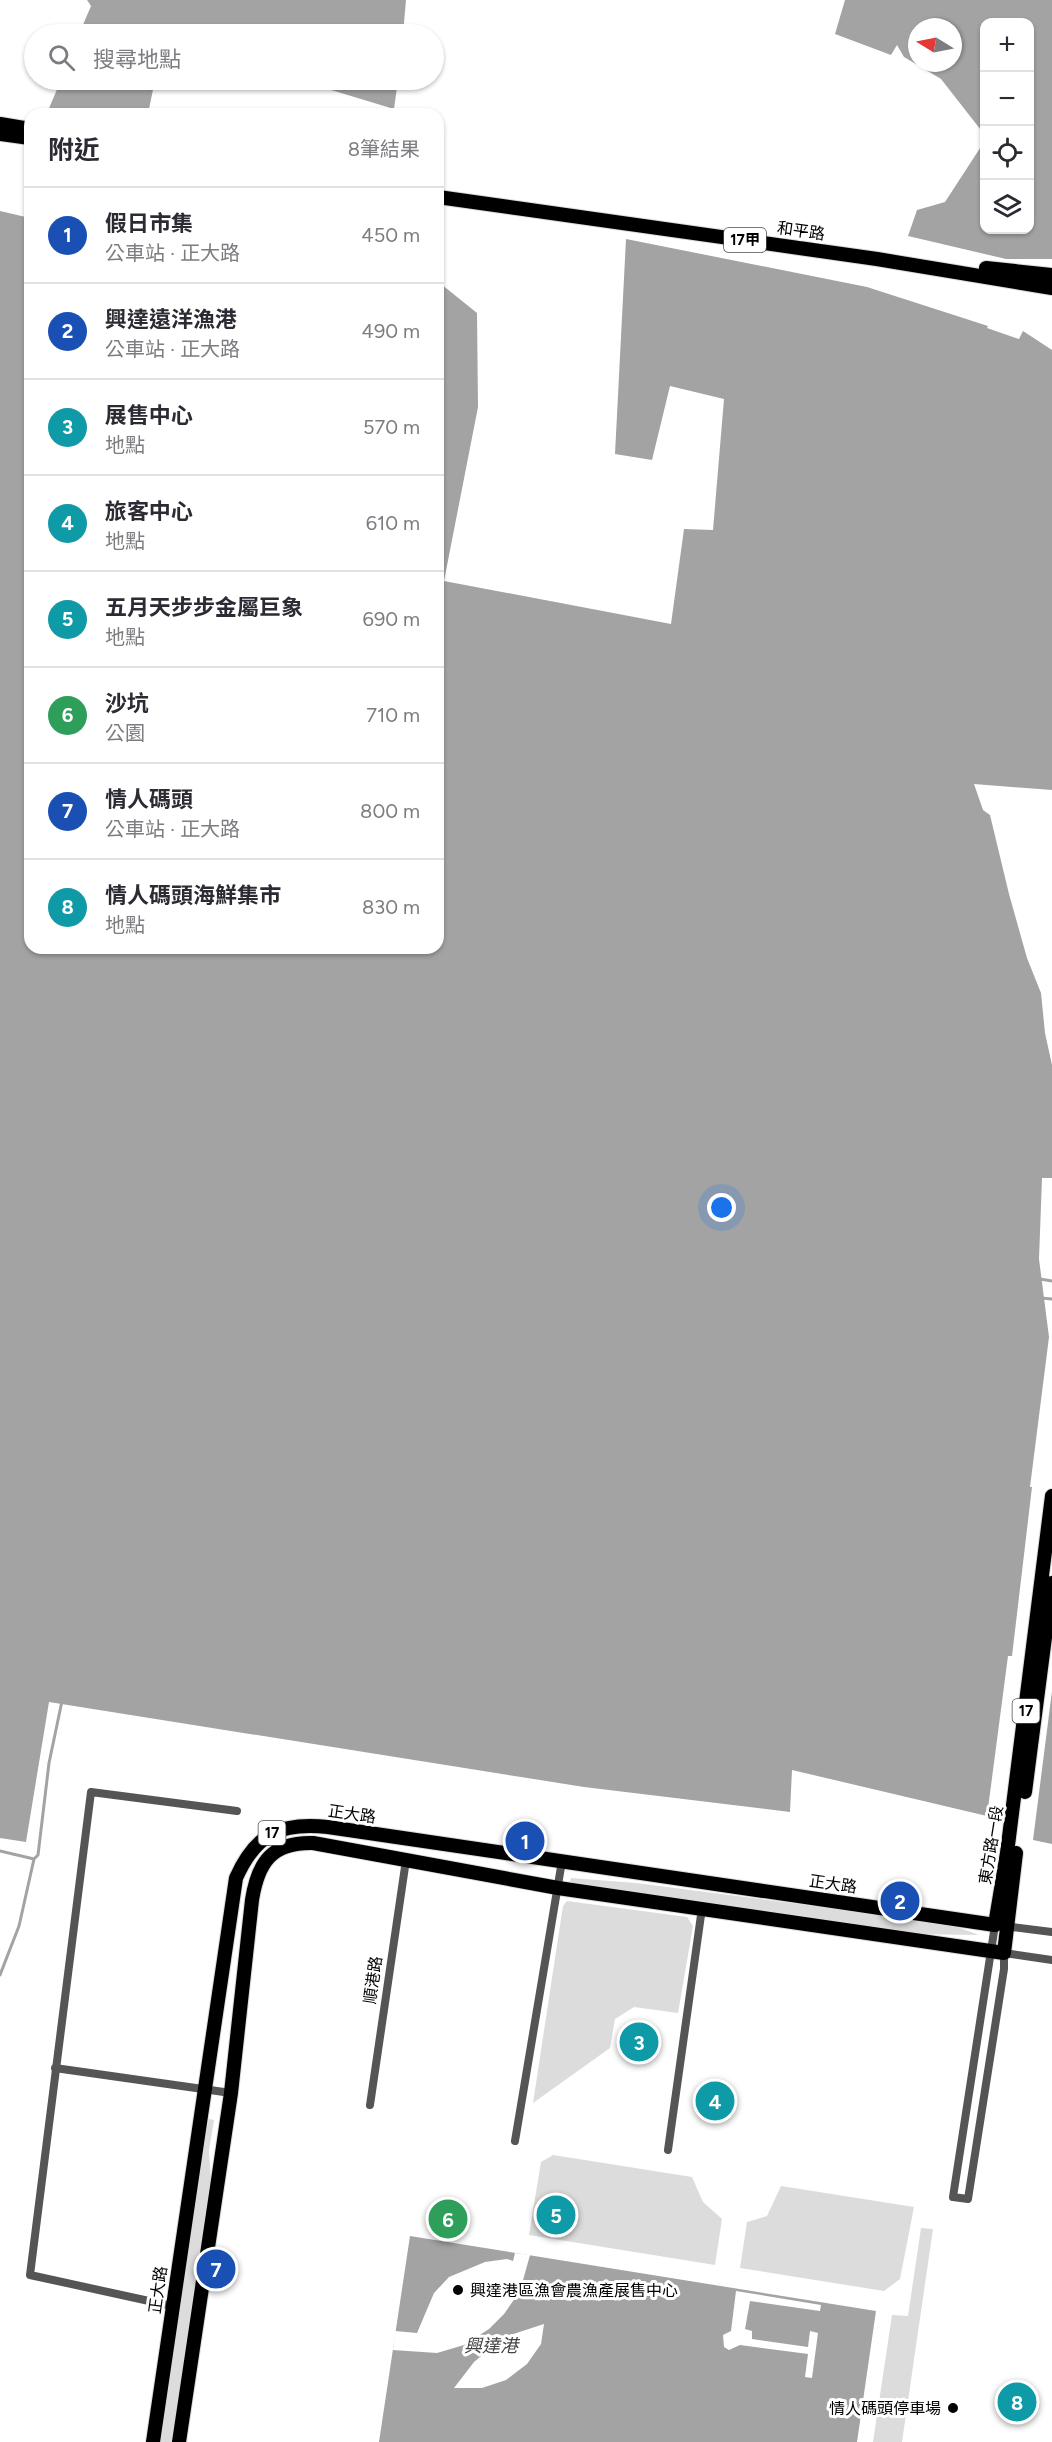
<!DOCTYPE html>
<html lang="zh-TW">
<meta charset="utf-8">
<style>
body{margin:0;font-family:Figtree,"Noto Sans TC",sans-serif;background:#f2f2f3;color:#2b2b33}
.controls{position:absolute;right:18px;top:18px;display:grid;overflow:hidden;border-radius:12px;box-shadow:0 2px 4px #0004}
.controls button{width:54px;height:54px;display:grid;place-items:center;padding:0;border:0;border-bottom:2px solid #e1e1e2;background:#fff;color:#2b2b33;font:30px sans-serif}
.compass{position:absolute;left:908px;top:18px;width:54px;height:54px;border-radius:50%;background:#fff;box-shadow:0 2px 4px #0004;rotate:280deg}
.you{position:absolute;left:722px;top:1208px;width:21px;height:21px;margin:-15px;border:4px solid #fff;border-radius:50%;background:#1a73e8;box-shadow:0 0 0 9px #1a73e833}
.badge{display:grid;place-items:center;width:39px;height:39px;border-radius:50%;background:#db2777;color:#fff;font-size:20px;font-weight:700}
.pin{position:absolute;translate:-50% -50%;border:3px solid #fff;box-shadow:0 2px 6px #0006}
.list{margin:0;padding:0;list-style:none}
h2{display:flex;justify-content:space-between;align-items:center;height:78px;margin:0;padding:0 24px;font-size:26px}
h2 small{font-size:20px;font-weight:400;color:#7c7c81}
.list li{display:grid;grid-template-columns:39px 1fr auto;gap:18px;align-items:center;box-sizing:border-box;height:96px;padding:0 24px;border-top:2px solid #e1e1e2}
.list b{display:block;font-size:22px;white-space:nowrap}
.list p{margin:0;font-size:20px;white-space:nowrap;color:#7c7c81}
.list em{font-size:20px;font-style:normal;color:#7c7c81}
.icon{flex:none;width:33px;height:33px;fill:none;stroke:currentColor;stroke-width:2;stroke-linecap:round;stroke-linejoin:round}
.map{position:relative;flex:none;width:1052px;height:2442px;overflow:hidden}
.search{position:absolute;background:#fff;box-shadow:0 2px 4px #0004;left:24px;top:24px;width:420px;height:66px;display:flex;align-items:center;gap:15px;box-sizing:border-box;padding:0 21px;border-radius:33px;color:#7c7c81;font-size:22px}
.panel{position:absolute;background:#fff;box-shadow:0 2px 4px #0004;left:24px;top:108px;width:420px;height:846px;border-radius:18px}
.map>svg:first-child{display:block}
</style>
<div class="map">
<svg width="1052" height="2442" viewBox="0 0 1052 2442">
<rect width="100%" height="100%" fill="#fff"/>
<path fill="#dcdcdc" d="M 571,1878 L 636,1883 L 924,1920 L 952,1925 L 979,1935 L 914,1934 L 570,1883 Z
M 567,1901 L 687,1917 L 693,1926 L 678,2013 L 634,2007 L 615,2019 L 610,2048 L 533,2103 L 563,1906 Z
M 209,2119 L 214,2120 L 209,2150 L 211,2183 L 173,2442 L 158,2442 L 199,2160 Z
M 553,2155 L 692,2177 L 703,2202 L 722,2219 L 715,2265 L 529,2235 L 541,2162 Z
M 781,2186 L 914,2207 L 900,2279 L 884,2291 L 740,2268 L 747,2222 L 767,2216 Z
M 430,2209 L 438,2211 L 447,2209 L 454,2214 L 468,2216 L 466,2228 L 428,2221 Z
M 921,2228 L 933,2229 L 902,2442 L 873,2442 L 892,2315 L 908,2316 Z"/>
<path fill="#a3a3a3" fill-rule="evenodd" d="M 87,0 L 406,0 L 403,34 L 79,34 L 91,6 Z
M 845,0 L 1052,0 L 1052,259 L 1006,259 L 908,236 L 917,210 L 945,202 L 984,142 L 984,230 L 1030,230 L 1030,22 L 984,22 L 984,134 L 941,79 L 904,57 L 897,45 L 891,55 L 835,34 ZM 917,27 L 953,27 L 953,63 L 917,63 Z
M 61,80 L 155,80 L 148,114 L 47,113 Z
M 298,80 L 398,80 L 394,109 Z
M 0,211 L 30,218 L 30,948 L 438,948 L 438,284 L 441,284 L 477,313 L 478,407 L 444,581 L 671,624 L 684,529 L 713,530 L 724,399 L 670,386 L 652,460 L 615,454 L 626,239 L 867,287 L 988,326 L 987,328 L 1019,339 L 1023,331 L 1052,350 L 1052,790 L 974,784 L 983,810 L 990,815 L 1009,894 L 1027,958 L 1041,993 L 1045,1033 L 1052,1065 L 1052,1178 L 1042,1178 L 1039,1259 L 1049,1337 L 1030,1487 L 1032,1487 L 1012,1656 L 1008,1656 L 987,1816 L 792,1770 L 790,1812 L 584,1787 L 49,1702 L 26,1842 L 0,1838 Z
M 1052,1691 L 1052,1844 L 1033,1840 Z
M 410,2236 L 876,2311 L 857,2442 L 379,2442 Z"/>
<path fill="#fff" d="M 515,2253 L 530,2255 L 520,2291 L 504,2314 L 489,2329 L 464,2345 L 437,2353 L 393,2350 L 395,2331 L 417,2333 L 434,2293 L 449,2277 L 485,2262 L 507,2259 L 513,2261 Z
M 736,2291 L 821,2305 L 820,2311 L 750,2301 L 745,2329 L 752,2331 L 752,2339 L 808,2347 L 810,2331 L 818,2333 L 812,2378 L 805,2377 L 808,2354 L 740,2345 L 729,2350 L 724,2347 L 723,2335 L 731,2331 Z
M 544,2324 L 541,2344 L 527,2364 L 506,2380 L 482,2388 L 454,2388 L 474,2362 L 504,2337 Z"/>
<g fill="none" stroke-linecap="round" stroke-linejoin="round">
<path stroke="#a3a3a3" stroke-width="3" d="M 1040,1279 L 1052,1281
M 1041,1298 L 1052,1299
M 0,1851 L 34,1859
M 0,1975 L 19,1926 L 34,1859 L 38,1855 L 49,1763 L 62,1701"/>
<defs>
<path id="primary" d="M 0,124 L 30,129
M 0,134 L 30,138
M 438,197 L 877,259 L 1052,288
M 986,268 L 1052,275
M 1025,1792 L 1052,1583
M 153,2442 L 236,1878 C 256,1833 281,1822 328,1827 L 995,1925 L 1007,1853 L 1052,1496
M 179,2442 L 231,2093 L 252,1900 C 258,1862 272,1842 313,1843 L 558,1888 L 1004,1953 L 1016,1853"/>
</defs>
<use href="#primary" stroke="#dbdbdb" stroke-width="16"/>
<path stroke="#555" stroke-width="8" d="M 1052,1932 L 995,1925 L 953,2197 L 968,2199 L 1004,1969 L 1004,1953 L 1052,1960
M 55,2068 L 231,2093
M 370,2105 L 406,1860
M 515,2141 L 562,1861
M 668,2150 L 702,1908
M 172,2306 L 30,2275 L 91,1792 L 237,1811"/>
<use href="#primary" stroke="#000" stroke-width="14"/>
</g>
<g fill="#000" stroke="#fff" stroke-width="2">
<circle cx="458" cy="2290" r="6"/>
<circle cx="953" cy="2408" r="6"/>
</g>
<g text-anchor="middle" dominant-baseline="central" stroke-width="6" stroke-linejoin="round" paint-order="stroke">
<g fill="#fff" stroke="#4c4c4c" stroke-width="1.5">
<rect x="724" y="228" width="42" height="24" rx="4.5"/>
<rect x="1012.5" y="1699" width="27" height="24" rx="4.5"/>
<rect x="258.5" y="1821" width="27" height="24" rx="4.5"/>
</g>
<g font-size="15" font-weight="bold" fill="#000">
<text x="745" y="240">17甲</text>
<text x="1026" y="1711">17</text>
<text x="272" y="1833">17</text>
</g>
<g font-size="16" fill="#000" stroke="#fff">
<text transform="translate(801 231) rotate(8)">和平路</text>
<text transform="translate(352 1814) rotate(8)">正大路</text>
<text transform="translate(991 1845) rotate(-81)">東方路一段</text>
<text transform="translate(833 1884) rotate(8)">正大路</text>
<text transform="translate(373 1980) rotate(-82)">順港路</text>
<text transform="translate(158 2290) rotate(-82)">正大路</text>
</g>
<g font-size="16" fill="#000" stroke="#fff" text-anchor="start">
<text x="470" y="2290">興達港區漁會農漁產展售中心</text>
<text x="941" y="2408" text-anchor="end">情人碼頭停車場</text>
</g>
<g font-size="18" font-style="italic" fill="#444" stroke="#fff">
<text x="491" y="2346">興達港</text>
</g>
</g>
</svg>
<div class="controls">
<button>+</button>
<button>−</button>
<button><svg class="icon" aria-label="locate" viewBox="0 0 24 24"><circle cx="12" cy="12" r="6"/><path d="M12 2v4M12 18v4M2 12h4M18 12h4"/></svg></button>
<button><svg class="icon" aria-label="layers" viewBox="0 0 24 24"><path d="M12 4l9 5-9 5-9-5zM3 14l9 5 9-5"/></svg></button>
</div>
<svg class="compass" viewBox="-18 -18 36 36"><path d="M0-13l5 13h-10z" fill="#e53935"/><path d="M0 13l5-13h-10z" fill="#7c7c81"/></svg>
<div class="you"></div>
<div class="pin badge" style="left:525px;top:1841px;background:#1a4fb4">1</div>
<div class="pin badge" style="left:900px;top:1901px;background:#1a4fb4">2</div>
<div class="pin badge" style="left:639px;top:2042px;background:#0f9aa8">3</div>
<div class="pin badge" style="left:715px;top:2101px;background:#0f9aa8">4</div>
<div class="pin badge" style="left:556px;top:2215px;background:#0f9aa8">5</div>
<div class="pin badge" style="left:448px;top:2219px;background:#2e9e5b">6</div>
<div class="pin badge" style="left:216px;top:2269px;background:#1a4fb4">7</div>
<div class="pin badge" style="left:1017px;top:2402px;background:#0f9aa8">8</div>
<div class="search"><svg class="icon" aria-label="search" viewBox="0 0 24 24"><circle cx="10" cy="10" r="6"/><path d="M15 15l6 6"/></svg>搜尋地點</div>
<section class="panel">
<h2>附近<small>8筆結果</small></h2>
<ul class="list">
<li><span class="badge" style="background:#1a4fb4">1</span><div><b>假日市集</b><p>公車站 · 正大路</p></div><em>450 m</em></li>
<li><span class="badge" style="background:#1a4fb4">2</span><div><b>興達遠洋漁港</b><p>公車站 · 正大路</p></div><em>490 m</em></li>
<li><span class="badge" style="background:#0f9aa8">3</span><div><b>展售中心</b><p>地點</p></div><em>570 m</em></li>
<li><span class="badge" style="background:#0f9aa8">4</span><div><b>旅客中心</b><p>地點</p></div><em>610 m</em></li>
<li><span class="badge" style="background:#0f9aa8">5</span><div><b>五月天步步金屬巨象</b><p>地點</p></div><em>690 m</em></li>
<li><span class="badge" style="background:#2e9e5b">6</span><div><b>沙坑</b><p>公園</p></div><em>710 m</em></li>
<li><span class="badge" style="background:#1a4fb4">7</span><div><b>情人碼頭</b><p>公車站 · 正大路</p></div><em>800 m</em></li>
<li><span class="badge" style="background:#0f9aa8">8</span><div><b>情人碼頭海鮮集市</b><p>地點</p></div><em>830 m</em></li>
</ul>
</section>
</div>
